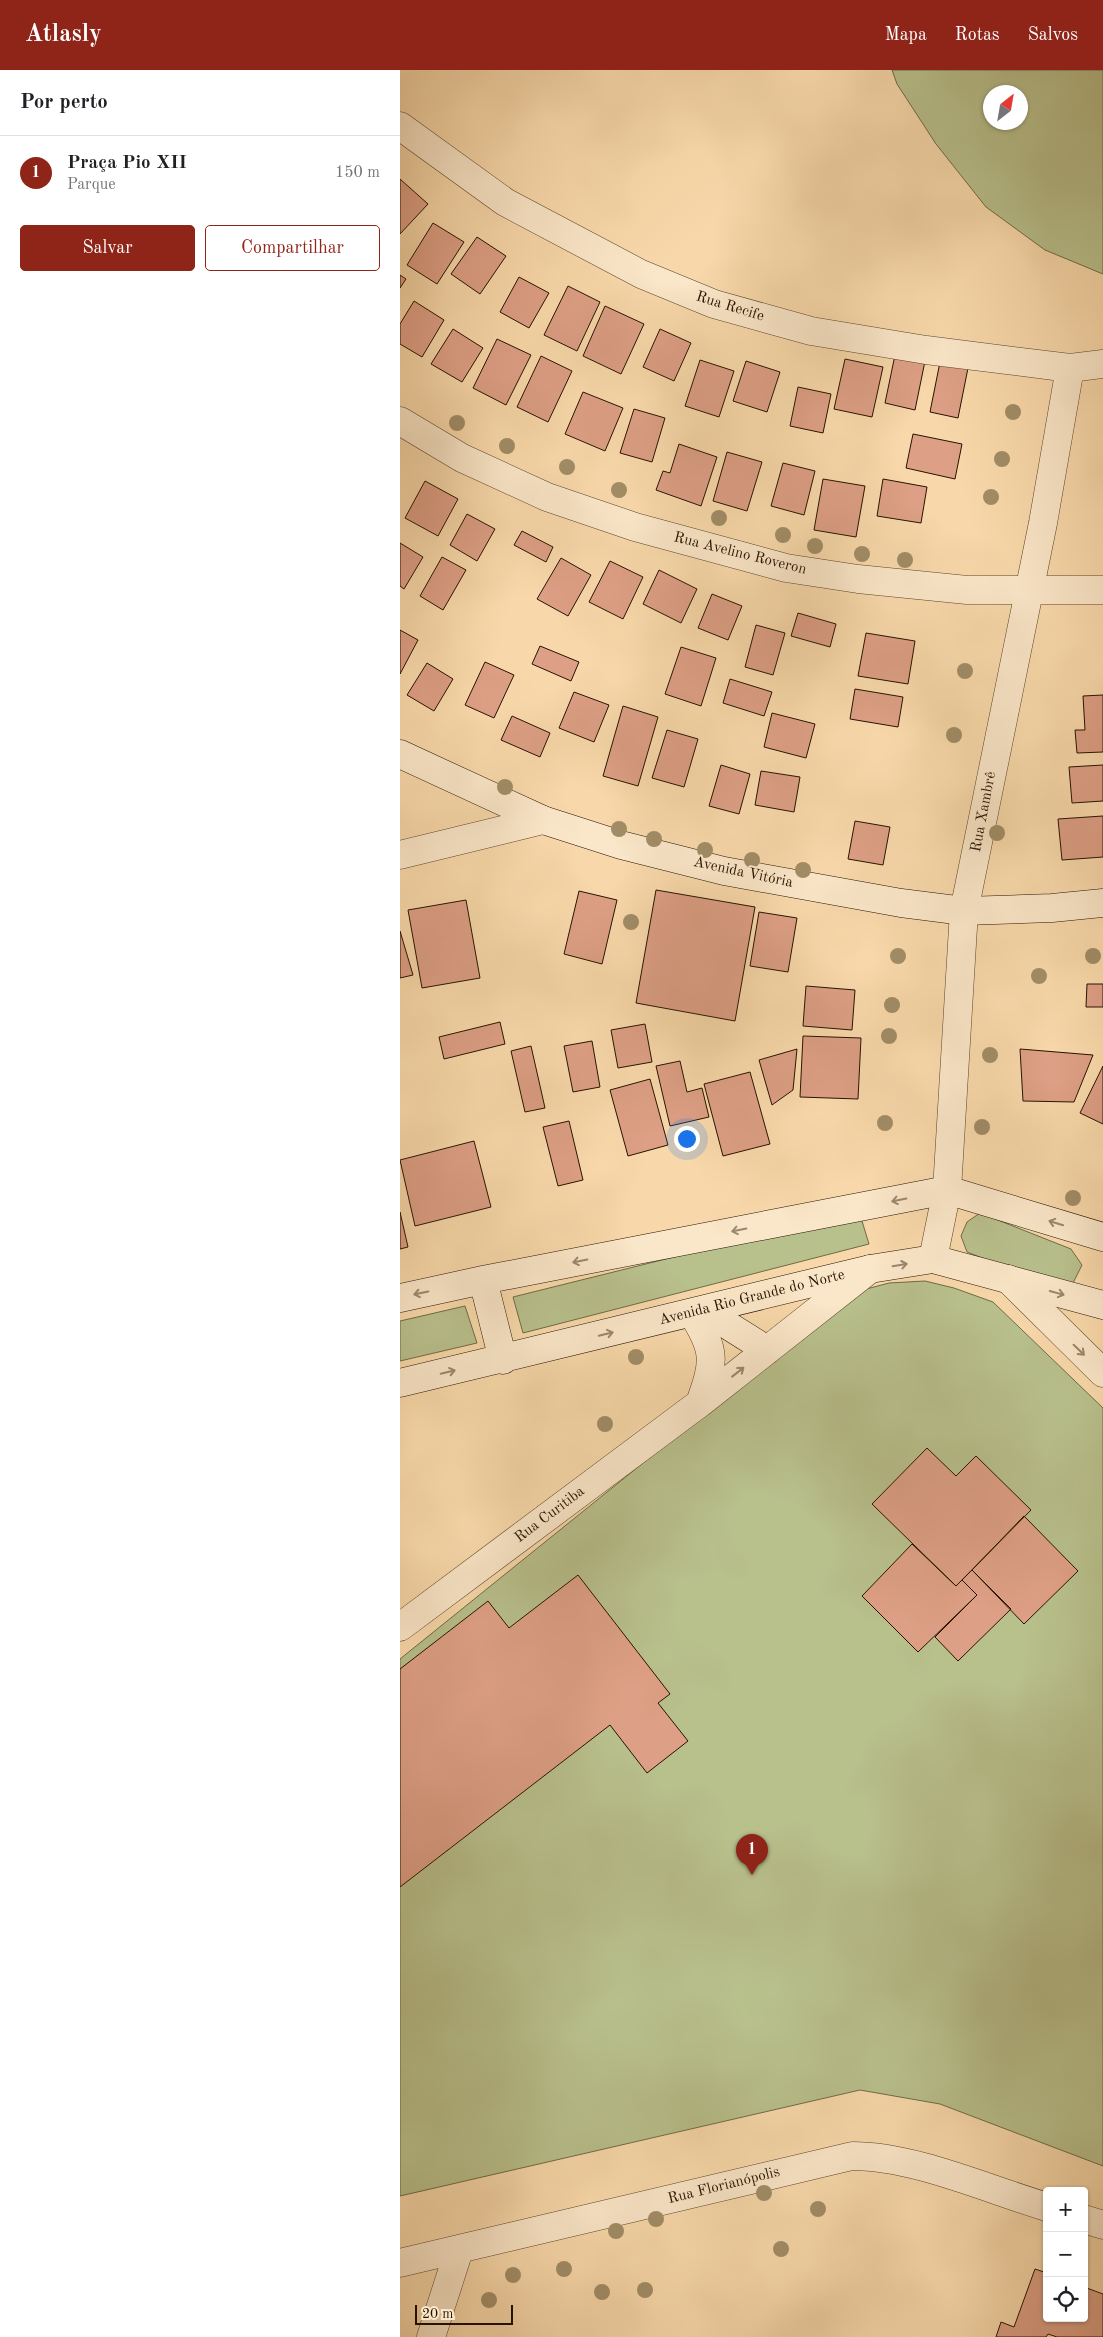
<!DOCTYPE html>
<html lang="pt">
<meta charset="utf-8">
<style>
body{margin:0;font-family:"Old Standard TT",serif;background:#f2f2f2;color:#202124}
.controls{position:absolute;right:15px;bottom:15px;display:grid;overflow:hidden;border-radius:5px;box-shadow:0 1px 4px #0004}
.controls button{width:45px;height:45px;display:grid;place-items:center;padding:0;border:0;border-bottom:1px solid #e0e0e0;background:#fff;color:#202124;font:25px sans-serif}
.compass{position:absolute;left:583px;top:15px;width:45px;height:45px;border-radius:50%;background:#fff;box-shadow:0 1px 4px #0004;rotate:31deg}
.scale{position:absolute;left:15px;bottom:12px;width:98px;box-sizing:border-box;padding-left:5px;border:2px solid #261300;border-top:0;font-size:14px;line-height:18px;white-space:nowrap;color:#261300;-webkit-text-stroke:4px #fae6c8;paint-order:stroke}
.you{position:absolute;left:286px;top:1068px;width:18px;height:18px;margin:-12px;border:4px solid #fff;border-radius:50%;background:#1a73e8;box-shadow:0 0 0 8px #1a73e833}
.badge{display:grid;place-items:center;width:32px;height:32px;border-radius:50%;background:#8f2418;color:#fff;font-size:16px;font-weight:700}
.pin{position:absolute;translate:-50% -41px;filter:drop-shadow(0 1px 2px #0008)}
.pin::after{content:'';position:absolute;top:26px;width:18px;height:15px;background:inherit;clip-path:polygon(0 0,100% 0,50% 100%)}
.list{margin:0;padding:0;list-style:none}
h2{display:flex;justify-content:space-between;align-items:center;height:65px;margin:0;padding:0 20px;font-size:21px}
h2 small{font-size:16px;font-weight:400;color:#757577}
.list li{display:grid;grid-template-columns:32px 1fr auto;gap:15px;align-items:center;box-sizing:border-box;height:75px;padding:0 20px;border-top:1px solid #e0e0e0}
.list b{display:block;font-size:19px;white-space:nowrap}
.list p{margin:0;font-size:16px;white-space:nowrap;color:#757577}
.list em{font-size:16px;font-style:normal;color:#757577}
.actions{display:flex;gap:10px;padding:15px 20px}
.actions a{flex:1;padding:11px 0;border:1px solid #8f2418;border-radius:5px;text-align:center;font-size:18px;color:#8f2418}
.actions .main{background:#8f2418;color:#fff}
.icon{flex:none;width:28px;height:28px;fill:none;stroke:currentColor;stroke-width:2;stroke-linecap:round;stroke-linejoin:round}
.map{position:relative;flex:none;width:703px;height:2267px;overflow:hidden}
header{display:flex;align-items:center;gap:30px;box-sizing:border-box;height:70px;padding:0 25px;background:#8f2418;color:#fff}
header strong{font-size:24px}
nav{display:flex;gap:28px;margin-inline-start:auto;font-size:18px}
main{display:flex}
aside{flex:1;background:#fff}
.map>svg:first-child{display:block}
</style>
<header>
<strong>Atlasly</strong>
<nav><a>Mapa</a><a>Rotas</a><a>Salvos</a></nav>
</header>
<main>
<aside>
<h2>Por perto<small></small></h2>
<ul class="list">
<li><span class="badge">1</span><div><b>Praça Pio XII</b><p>Parque</p></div><em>150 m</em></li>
</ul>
<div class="actions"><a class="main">Salvar</a><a>Compartilhar</a></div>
</aside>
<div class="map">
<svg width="703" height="2267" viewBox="0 0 703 2267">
<rect width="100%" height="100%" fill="#f8d8aa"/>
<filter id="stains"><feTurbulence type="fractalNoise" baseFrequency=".004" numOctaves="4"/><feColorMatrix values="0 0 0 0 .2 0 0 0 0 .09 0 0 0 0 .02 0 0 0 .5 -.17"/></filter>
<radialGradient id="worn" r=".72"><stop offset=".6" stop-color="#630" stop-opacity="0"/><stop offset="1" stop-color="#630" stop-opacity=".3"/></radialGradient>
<path fill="#b8c08c" stroke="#6f6a46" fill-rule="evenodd" d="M 492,0 L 703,0 L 703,204 L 645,180 L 586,137 L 536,74 L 497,14 ZM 620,22 L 620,52 L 590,52 L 590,22 Z
M 459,1141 L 469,1174 L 123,1263 L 113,1227 Z
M 580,1143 L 671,1179 L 682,1195 L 671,1217 L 657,1217 L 567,1182 L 561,1166 L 567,1152 Z
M 525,1211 L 554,1218 L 593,1232 L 703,1338 L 703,2096 L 540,2034 L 460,2020 L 0,2126 L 0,1589 L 455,1222 L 489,1213 Z
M 65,1236 L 77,1273 L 0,1291 L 0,1251 Z"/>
<path fill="#dd9f85" stroke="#261300" d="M 0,109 L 28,134 L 0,164 Z
M 33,153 L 64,172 L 37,214 L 7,195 Z
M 77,167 L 106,186 L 80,224 L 51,204 Z
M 0,205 L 6,209 L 0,218 Z
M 119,207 L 149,223 L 129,258 L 100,242 Z
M 168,216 L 200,232 L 177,281 L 144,265 Z
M 14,231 L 44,250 L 22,287 L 0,274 L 0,254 Z
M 205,236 L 244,254 L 221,304 L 183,286 Z
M 53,259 L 83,278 L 62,312 L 31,294 Z
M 260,259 L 291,273 L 274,311 L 243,297 Z
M 97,269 L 131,285 L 106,335 L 73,318 Z
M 495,285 L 525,291 L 515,340 L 485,333 Z
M 141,286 L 172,301 L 148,352 L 117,337 Z
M 445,289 L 483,297 L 472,347 L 434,339 Z
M 300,290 L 334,301 L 319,347 L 285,336 Z
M 346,291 L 380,302 L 367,342 L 333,331 Z
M 540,292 L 568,298 L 558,348 L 530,342 Z
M 398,317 L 431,324 L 423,363 L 390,356 Z
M 183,322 L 223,338 L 205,381 L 165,364 Z
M 234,339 L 265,348 L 252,392 L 220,383 Z
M 513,364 L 562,374 L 555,409 L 506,398 Z
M 279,374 L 317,387 L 301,436 L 256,420 L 263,401 L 270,403 Z
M 327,382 L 362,392 L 347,441 L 313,431 Z
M 383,393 L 415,401 L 404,445 L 371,436 Z
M 423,409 L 465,416 L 456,467 L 414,460 Z
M 483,409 L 527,417 L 521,453 L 477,446 Z
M 25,411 L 58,429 L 38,466 L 5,448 Z
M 67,444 L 95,459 L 77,491 L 50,475 Z
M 122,461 L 153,477 L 146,492 L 114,475 Z
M 0,473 L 23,487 L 4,519 L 0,516 Z
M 42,487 L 66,500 L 43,540 L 20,526 Z
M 161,488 L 191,505 L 168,546 L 137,529 Z
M 210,491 L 243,507 L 223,549 L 189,532 Z
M 259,500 L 297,519 L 281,553 L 243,534 Z
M 312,524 L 342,536 L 328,570 L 298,558 Z
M 398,543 L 436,554 L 430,577 L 391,566 Z
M 356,555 L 385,563 L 373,605 L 345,597 Z
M 0,560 L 18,570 L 0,604 Z
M 466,563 L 515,571 L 508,614 L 458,606 Z
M 140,576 L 179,592 L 171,611 L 132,594 Z
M 281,577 L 316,588 L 301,636 L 265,624 Z
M 85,592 L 114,605 L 94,648 L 65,635 Z
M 27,593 L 53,609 L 34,641 L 7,625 Z
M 330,609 L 372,622 L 364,646 L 323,633 Z
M 455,619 L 503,627 L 498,657 L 450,649 Z
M 174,622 L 209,635 L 194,672 L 159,658 Z
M 703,625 L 703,682 L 677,683 L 675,660 L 685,660 L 683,626 Z
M 223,636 L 258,647 L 238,716 L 203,706 Z
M 372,643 L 415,654 L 406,688 L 364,677 Z
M 112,646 L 150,663 L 140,687 L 101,670 Z
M 267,660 L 298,669 L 284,717 L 252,708 Z
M 321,695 L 350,704 L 339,744 L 309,736 Z
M 703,695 L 703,731 L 672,733 L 669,697 Z
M 361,701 L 400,707 L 394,742 L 355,735 Z
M 703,746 L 703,787 L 662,790 L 658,749 Z
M 455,751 L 490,757 L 483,795 L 448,789 Z
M 256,820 L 355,837 L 335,951 L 236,933 Z
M 179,821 L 217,830 L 202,894 L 164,884 Z
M 66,830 L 80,908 L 22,918 L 8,840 Z
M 359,842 L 397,848 L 388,902 L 350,896 Z
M 0,861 L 13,905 L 0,908 Z
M 687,914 L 703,914 L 703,937 L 686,937 Z
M 406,916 L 455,920 L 452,960 L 403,956 Z
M 100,952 L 105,974 L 44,989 L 39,967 Z
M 245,954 L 252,992 L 218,998 L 211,960 Z
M 403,966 L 461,968 L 458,1029 L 400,1027 Z
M 192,971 L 200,1017 L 173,1022 L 164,976 Z
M 131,976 L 145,1038 L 125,1042 L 111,981 Z
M 397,979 L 393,1020 L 372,1035 L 359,990 Z
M 620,979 L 693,985 L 674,1032 L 623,1031 Z
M 280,991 L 287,1022 L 302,1018 L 309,1047 L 270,1056 L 256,996 Z
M 703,996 L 703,1054 L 680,1043 Z
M 350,1002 L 370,1074 L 323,1086 L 304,1014 Z
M 250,1009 L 268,1075 L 228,1086 L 210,1020 Z
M 169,1051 L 183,1110 L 158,1116 L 143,1057 Z
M 74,1071 L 91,1137 L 15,1156 L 0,1090 Z
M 0,1142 L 8,1177 L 0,1179 Z
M 527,1378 L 556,1406 L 576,1386 L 631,1440 L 556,1516 L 472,1434 Z
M 624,1446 L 678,1501 L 624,1554 L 572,1500 Z
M 512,1474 L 556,1516 L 562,1510 L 577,1525 L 518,1582 L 462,1526 Z
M 572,1500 L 611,1539 L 558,1591 L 535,1567 L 577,1525 L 562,1510 Z
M 178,1505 L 270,1624 L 258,1633 L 288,1671 L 247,1703 L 210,1655 L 0,1817 L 0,1599 L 88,1531 L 109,1558 Z
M 635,2199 L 647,2203 L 647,2248 L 684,2248 L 684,2217 L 703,2224 L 703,2267 L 657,2267 L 648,2264 L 646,2267 L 596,2267 L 601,2252 L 614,2257 Z"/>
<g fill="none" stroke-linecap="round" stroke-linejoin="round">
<defs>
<path id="street" d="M 0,56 L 105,132 L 241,204 L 314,234 L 411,261 L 526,280 L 670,298 L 703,294
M 0,351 L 62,388 L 147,427 L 235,457 L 386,498 L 458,509 L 567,520 L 703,520
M 0,785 L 143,750
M 533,1189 L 547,1120 L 564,841 L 643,453 L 670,298
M 608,1209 L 703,1303
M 292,1243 C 316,1281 315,1291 300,1333
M 0,1557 L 300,1333 L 470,1199
M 684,2149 L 703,2155
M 0,2193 L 452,2086 C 514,2086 587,2119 647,2137
M 31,2267 L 59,2180"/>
<path id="secondary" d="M 0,684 L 143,750 L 221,775 L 324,801 L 501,833 L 564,841 L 652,838 L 703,833
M 83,1210 L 103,1290
M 0,1228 L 83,1210 L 547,1120 L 703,1167
M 305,1241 L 367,1280
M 0,1313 L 470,1199 L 533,1189 L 703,1235"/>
</defs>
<use href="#street" stroke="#5a442a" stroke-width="29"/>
<use href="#secondary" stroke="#261300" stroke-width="29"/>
<use href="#street" stroke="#fae6c8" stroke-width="28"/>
<use href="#secondary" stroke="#fae6c8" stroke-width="28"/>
</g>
<g fill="#a18d67">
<circle cx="613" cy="342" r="8"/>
<circle cx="57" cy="353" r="8"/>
<circle cx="107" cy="376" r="8"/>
<circle cx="602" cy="389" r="8"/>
<circle cx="167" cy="397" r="8"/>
<circle cx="219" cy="420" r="8"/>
<circle cx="591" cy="427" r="8"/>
<circle cx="319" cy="448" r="8"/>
<circle cx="383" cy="465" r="8"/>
<circle cx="415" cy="476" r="8"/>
<circle cx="462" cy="484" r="8"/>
<circle cx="505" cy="490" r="8"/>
<circle cx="565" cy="601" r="8"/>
<circle cx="554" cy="665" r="8"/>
<circle cx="105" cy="717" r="8"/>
<circle cx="219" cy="759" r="8"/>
<circle cx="597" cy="763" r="8"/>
<circle cx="254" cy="769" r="8"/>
<circle cx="305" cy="780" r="8"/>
<circle cx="352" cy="790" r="8"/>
<circle cx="403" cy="800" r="8"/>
<circle cx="231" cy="852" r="8"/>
<circle cx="498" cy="886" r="8"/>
<circle cx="693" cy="886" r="8"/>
<circle cx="639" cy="906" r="8"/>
<circle cx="492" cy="935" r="8"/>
<circle cx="489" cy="966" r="8"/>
<circle cx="590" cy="985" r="8"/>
<circle cx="485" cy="1053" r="8"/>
<circle cx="582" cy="1057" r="8"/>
<circle cx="673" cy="1128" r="8"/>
<circle cx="236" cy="1287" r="8"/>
<circle cx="205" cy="1354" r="8"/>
<circle cx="364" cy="2123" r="8"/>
<circle cx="418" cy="2139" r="8"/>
<circle cx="256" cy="2149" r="8"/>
<circle cx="216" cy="2161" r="8"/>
<circle cx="381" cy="2179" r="8"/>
<circle cx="164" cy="2199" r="8"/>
<circle cx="113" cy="2205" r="8"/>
<circle cx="245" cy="2220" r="8"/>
<circle cx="202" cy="2222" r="8"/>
<circle cx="89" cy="2230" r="8"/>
</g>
<defs><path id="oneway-shaft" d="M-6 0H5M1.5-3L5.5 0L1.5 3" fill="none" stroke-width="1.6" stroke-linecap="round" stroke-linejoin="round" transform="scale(1.25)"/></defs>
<g stroke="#9b876e">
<use href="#oneway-shaft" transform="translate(499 1130) rotate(169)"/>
<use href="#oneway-shaft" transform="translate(656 1153) rotate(-163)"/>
<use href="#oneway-shaft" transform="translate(339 1160) rotate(169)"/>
<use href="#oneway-shaft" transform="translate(180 1191) rotate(169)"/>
<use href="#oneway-shaft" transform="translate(500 1195) rotate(-9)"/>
<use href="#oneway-shaft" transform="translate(21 1223) rotate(168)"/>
<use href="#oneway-shaft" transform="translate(657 1223) rotate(15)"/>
<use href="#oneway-shaft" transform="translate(206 1264) rotate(-14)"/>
<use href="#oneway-shaft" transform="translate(679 1280) rotate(44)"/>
<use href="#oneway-shaft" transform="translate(48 1302) rotate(-13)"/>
<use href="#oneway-shaft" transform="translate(338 1302) rotate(-38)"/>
</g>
<g text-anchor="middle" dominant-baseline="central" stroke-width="4" stroke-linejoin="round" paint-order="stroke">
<g font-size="15" fill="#261300" stroke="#fae6c8">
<text transform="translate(330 237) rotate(17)">Rua Recife</text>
<text transform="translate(340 484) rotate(14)">Rua Avelino Roveron</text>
<text transform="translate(584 742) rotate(-79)">Rua Xambrê</text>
<text transform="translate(343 803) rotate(12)">Avenida Vitória</text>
<text transform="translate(352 1228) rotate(-14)">Avenida Rio Grande do Norte</text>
<text transform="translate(150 1445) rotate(-37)">Rua Curitiba</text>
<text transform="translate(324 2116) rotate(-14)">Rua Florianópolis</text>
</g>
</g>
<rect width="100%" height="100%" filter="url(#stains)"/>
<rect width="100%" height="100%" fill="url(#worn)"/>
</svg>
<div class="controls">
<button>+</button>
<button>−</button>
<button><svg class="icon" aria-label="locate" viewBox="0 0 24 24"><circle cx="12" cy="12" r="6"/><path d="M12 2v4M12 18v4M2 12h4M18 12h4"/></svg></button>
</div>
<svg class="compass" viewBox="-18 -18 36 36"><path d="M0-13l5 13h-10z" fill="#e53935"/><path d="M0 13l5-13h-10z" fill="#757577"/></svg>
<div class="scale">20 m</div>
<div class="you"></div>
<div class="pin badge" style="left:352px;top:1805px">1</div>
</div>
</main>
